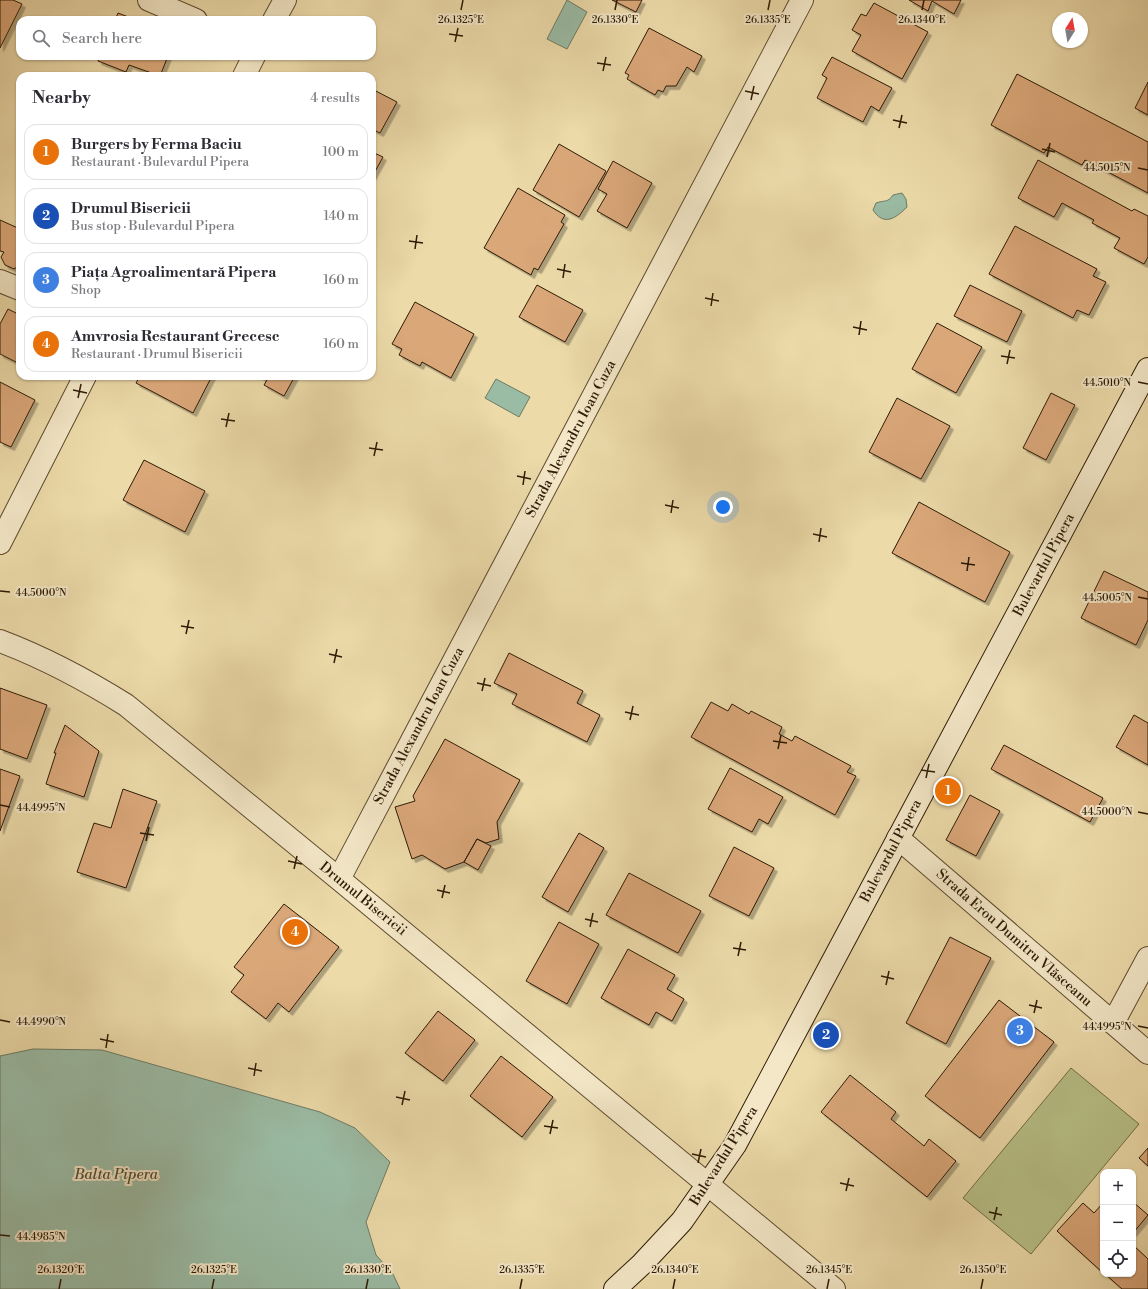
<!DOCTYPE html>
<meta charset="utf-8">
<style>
body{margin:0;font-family:"Libre Bodoni",serif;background:#f2f2f3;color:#2b2b33}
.controls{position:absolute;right:12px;bottom:12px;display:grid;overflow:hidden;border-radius:8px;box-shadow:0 1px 3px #0004}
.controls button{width:36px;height:36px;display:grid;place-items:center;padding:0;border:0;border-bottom:1px solid #e1e1e2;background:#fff;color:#2b2b33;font:20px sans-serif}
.compass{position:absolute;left:1052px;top:12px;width:36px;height:36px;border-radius:50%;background:#fff;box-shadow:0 1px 3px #0004;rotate:11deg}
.you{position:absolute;left:723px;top:507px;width:14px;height:14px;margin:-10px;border:3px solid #fff;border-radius:50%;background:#1a73e8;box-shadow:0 0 0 6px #1a73e833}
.badge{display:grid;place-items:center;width:26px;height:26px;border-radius:50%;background:#0b8043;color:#fff;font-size:13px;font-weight:700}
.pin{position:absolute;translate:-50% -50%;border:2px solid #fff;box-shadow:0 1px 4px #0006}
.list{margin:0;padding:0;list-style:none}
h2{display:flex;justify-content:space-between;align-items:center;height:52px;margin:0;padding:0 16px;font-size:17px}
h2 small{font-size:13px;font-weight:400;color:#7c7c81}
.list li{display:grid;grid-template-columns:26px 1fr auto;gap:12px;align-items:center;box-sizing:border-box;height:56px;margin:0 8px 8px;padding:0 8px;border:1px solid #e1e1e2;border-radius:12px}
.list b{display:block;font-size:15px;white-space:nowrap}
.list p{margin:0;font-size:13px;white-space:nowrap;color:#7c7c81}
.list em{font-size:13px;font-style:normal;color:#7c7c81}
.icon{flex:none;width:22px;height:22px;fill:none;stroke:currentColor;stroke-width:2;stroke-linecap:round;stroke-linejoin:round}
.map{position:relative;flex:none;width:1148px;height:1289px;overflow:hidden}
.search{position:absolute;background:#fff;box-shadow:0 1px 3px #0004;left:16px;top:16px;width:360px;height:44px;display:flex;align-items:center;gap:10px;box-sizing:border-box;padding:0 14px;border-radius:12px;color:#7c7c81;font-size:15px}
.panel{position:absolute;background:#fff;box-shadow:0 1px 3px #0004;left:16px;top:72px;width:360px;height:308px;border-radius:12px}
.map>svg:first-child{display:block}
</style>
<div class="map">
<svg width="1148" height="1289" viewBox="0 0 1148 1289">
<defs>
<filter id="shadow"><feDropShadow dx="3.5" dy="3.5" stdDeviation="0" flood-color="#0004"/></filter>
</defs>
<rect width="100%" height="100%" fill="#ecdaa9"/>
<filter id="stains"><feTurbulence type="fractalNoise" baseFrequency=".005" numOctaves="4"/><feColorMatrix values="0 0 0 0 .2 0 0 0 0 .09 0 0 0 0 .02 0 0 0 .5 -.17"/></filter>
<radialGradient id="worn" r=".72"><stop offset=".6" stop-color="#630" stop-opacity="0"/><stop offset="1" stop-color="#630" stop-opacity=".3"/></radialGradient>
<path fill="#b8c088" stroke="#726d46" d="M 1071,1068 L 1139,1124 L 1031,1254 L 963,1198 Z"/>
<path fill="#9abba4" stroke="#6e7b64" d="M 567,0 L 587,12 L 567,49 L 547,39 Z
M 902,193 L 906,199 L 907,207 C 896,218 884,227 873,210 L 876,203 C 884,200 888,203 893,195 Z
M 496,379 L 530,397 L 519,417 L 485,398 Z
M 33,1049 L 102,1050 L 320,1112 L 355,1128 L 390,1162 L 366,1222 L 376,1255 L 393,1274 L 400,1289 L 0,1289 L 0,1056 Z"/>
<path fill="#daa779" stroke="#2d1a05" filter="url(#shadow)" d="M 0,0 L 13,0 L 22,4 L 0,48 Z
M 612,0 L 642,0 L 636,12 Z
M 909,0 L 961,0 L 954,14 L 932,1 L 928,11 Z
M 874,3 L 928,32 L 902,79 L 852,51 L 861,35 L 852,30 L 861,14 L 866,16 Z
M 118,13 L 136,20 L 115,20 Z
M 649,28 L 702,56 L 694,72 L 687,67 L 676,86 L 666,86 L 663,92 L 658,90 L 655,95 L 627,79 L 629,75 L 625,73 Z
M 100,56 L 168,56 L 160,76 L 129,65 L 126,72 L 98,61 Z
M 832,57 L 892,88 L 879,111 L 871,106 L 863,122 L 817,98 L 827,78 L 822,75 Z
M 1017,74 L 1148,142 L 1148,193 L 1085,160 L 1082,165 L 1048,147 L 1044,153 L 991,125 Z
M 1148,82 L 1148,115 L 1135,108 Z
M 372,89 L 397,102 L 380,133 L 372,129 Z
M 559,144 L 606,171 L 579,217 L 533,190 Z
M 372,152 L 383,157 L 372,177 Z
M 1038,160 L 1132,211 L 1134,209 L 1148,216 L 1148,257 L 1144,264 L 1114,248 L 1120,238 L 1092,223 L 1094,220 L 1062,203 L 1054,217 L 1018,198 Z
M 613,161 L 652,183 L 627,228 L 597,211 L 607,194 L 598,189 Z
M 518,188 L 565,215 L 561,222 L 564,224 L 538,270 L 534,268 L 531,275 L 484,248 Z
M 0,220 L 20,229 L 20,265 L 14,269 L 5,265 L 1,257 L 4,252 L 0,251 Z
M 1015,226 L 1097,269 L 1093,276 L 1106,282 L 1089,315 L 1077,310 L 1073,318 L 989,274 Z
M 537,285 L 583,310 L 565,342 L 519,317 Z
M 970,285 L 1022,311 L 1007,342 L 954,316 Z
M 415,302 L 474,334 L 451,378 L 422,362 L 420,366 L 399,355 L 402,349 L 392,344 Z
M 8,309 L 20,315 L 20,364 L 0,354 L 0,324 Z
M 937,323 L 982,347 L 956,393 L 912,369 Z
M 140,376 L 212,376 L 193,413 L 136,383 Z
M 259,376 L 295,376 L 284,396 L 264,385 L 267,380 Z
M 0,382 L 35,400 L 11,447 L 0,442 Z
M 1051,393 L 1075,405 L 1046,460 L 1023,448 Z
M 897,398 L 950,426 L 921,479 L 869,452 Z
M 144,460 L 205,491 L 185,532 L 123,500 Z
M 919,502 L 1010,552 L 985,602 L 892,553 Z
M 1104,571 L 1148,592 L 1148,620 L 1136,645 L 1081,618 Z
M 509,653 L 583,691 L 577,703 L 600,715 L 587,742 L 512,704 L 517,694 L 494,683 Z
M 0,688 L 47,705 L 27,759 L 0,749 Z
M 711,702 L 728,711 L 732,704 L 749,714 L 751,711 L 782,727 L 779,734 L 792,741 L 795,736 L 851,766 L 847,772 L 856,776 L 835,815 L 691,737 Z
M 1134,715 L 1148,723 L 1148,765 L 1116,747 Z
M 65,725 L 99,751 L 84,797 L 46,784 L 56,753 L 54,753 Z
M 445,739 L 520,780 L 497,822 L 499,839 L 486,843 L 477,839 L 464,862 L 445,869 L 422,855 L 412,859 L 395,807 L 415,801 L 413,796 Z
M 1004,745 L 1103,798 L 1090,822 L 991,769 Z
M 730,768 L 783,797 L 768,824 L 759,819 L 752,832 L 708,809 Z
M 0,769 L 20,776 L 0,831 Z
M 123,789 L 157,801 L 126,888 L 77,872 L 94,823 L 111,828 Z
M 970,795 L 1000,811 L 976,856 L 946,840 Z
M 579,833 L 604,848 L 568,912 L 542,897 Z
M 477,839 L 491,846 L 478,870 L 464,862 Z
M 734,847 L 774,868 L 749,916 L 709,896 Z
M 629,873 L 701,911 L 678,953 L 606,915 Z
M 284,904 L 339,947 L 289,1012 L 278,1003 L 266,1019 L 231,992 L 244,975 L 234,967 Z
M 559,922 L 599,944 L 567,1004 L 526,981 Z
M 950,937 L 991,958 L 946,1044 L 906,1023 Z
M 628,949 L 675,975 L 667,989 L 684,999 L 672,1021 L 656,1012 L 649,1025 L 601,998 Z
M 999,1000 L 1054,1042 L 980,1138 L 925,1096 Z
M 438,1011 L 475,1040 L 443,1081 L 405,1053 Z
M 501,1056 L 553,1097 L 522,1137 L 470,1096 Z
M 850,1075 L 896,1112 L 891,1119 L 924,1146 L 929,1139 L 956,1161 L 927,1197 L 821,1112 Z
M 1148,1148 L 1148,1166 L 1139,1158 Z
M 1133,1202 L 1148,1215 L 1133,1233 Z
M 1083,1203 L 1094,1213 L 1103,1203 L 1103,1273 L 1057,1231 Z
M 1133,1245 L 1148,1259 L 1148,1289 L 1122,1289 L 1105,1274 L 1133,1274 Z"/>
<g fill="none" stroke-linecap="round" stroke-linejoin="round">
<defs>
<path id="street" d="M 149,0 L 196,20
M 274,20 L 285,0
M 244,76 L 254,56
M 0,281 L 20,289
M 0,543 L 85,376
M 0,641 C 45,658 86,680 126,705 L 339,879 L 834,1289
M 898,838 L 1148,1053
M 339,879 L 802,0
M 1113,1023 L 1148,958"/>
<path id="secondary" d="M 615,1289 L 642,1264 L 682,1221 L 735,1145 L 1148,369"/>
</defs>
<use href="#street" stroke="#5d4a2e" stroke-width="24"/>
<use href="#secondary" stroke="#2d1a05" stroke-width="24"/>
<use href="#street" stroke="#f3e7c7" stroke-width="22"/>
<use href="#secondary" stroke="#f3e7c7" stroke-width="22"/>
</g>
<path fill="none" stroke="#2d1a05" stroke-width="1.5" d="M 461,10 L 463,0M 615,10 L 617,0M 768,10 L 770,0M 922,10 L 924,0M 449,34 L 463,36M 455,42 L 458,28M 597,63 L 611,65M 603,71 L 606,57M 745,91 L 759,94M 751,100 L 754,86M 893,120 L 907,123M 899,128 L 902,115M 1042,149 L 1055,152M 1047,157 L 1050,143M 1138,168 L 1148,170M 409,241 L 423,243M 415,249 L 417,235M 557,269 L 571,272M 563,278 L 565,264M 705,298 L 719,301M 711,306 L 713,293M 853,327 L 867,330M 859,335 L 861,321M 1001,356 L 1015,358M 1007,364 L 1010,350M 1138,382 L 1148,384M 73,390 L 87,393M 78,398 L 81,384M 221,419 L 235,421M 226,427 L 229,413M 369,448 L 383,450M 374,456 L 377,442M 517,476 L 531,479M 523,485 L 525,471M 665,505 L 679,508M 671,513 L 673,500M 813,534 L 827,537M 819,542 L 821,528M 961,563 L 975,565M 967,571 L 969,557M 0,591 L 10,592M 1138,597 L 1148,599M 181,626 L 194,628M 186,634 L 189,620M 329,654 L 342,657M 334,663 L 337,649M 477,683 L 491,686M 482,691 L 485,678M 625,712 L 639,715M 630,720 L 633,706M 773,741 L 787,743M 778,749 L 781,735M 921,770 L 935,772M 926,778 L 929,764M 0,805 L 10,807M 1138,812 L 1148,814M 140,833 L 154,835M 146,841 L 149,827M 288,861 L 302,864M 294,869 L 297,856M 437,890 L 450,893M 442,898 L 445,885M 585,919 L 598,922M 590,927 L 593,913M 733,948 L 746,950M 738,956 L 741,942M 881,976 L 894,979M 886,985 L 889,971M 1029,1005 L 1042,1008M 1034,1013 L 1037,1000M 0,1020 L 10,1022M 1138,1026 L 1148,1028M 100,1039 L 114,1042M 106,1048 L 108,1034M 248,1068 L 262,1071M 254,1076 L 256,1063M 396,1097 L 410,1100M 402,1105 L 405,1091M 544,1126 L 558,1128M 550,1134 L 553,1120M 692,1154 L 706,1157M 698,1163 L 701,1149M 840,1183 L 854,1186M 846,1191 L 849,1178M 989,1212 L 1002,1215M 994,1220 L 997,1207M 0,1235 L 10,1236M 59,1289 L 61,1279M 212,1289 L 214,1279M 366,1289 L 368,1279M 520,1289 L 522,1279M 673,1289 L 675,1279M 827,1289 L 829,1279M 981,1289 L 983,1279"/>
<g text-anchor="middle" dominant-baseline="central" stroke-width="4" stroke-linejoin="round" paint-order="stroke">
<g font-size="14" fill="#2d1a05" stroke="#f3e7c7">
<text transform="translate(571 439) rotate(-62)">Strada Alexandru Ioan Cuza</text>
<text transform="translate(1044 565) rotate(-62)">Bulevardul Pipera</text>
<text transform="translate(419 726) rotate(-62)">Strada Alexandru Ioan Cuza</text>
<text transform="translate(891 851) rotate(-62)">Bulevardul Pipera</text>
<text transform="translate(363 899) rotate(39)">Drumul Bisericii</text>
<text transform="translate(1014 938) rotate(41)">Strada Erou Dumitru Vlăsceanu</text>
<text transform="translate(724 1156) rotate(-58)">Bulevardul Pipera</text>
</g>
<g font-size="15" font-style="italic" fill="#4e4a35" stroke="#f3e7c7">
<text x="116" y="1174">Balta Pipera</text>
</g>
</g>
<g font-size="10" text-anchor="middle" fill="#2d1a05" stroke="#f3e7c7" stroke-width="4" stroke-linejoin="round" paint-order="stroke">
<text x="461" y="23">26.1325°E</text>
<text x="615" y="23">26.1330°E</text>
<text x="768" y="23">26.1335°E</text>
<text x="922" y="23">26.1340°E</text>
<text x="1107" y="171">44.5015°N</text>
<text x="1107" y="386">44.5010°N</text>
<text x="41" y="596">44.5000°N</text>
<text x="1107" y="601">44.5005°N</text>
<text x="41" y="811">44.4995°N</text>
<text x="1107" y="815">44.5000°N</text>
<text x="41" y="1025">44.4990°N</text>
<text x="1107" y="1030">44.4995°N</text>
<text x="41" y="1240">44.4985°N</text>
<text x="61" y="1273">26.1320°E</text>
<text x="214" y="1273">26.1325°E</text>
<text x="368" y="1273">26.1330°E</text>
<text x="522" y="1273">26.1335°E</text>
<text x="675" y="1273">26.1340°E</text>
<text x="829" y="1273">26.1345°E</text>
<text x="983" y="1273">26.1350°E</text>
</g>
<rect width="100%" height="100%" filter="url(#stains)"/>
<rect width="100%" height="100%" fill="url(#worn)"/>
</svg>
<div class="controls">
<button>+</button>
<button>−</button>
<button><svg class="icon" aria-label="locate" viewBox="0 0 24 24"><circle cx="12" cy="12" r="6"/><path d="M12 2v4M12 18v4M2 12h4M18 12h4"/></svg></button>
</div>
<svg class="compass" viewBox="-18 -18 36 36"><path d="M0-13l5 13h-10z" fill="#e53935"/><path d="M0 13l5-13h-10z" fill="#7c7c81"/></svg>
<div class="you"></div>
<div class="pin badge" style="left:948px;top:791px;background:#e8710a">1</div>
<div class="pin badge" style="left:826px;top:1035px;background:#1a4fb4">2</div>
<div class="pin badge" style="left:1020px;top:1031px;background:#3f7fe0">3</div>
<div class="pin badge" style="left:295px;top:932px;background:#e8710a">4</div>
<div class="search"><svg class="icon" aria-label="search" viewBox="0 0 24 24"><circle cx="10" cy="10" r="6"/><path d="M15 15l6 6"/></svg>Search here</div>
<section class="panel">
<h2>Nearby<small>4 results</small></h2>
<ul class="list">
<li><span class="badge" style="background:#e8710a">1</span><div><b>Burgers by Ferma Baciu</b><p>Restaurant · Bulevardul Pipera</p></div><em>100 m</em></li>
<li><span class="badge" style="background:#1a4fb4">2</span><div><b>Drumul Bisericii</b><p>Bus stop · Bulevardul Pipera</p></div><em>140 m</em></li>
<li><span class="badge" style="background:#3f7fe0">3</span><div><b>Piața Agroalimentară Pipera</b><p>Shop</p></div><em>160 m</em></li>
<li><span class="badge" style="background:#e8710a">4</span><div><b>Amvrosia Restaurant Grecesc</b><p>Restaurant · Drumul Bisericii</p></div><em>160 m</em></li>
</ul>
</section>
</div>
